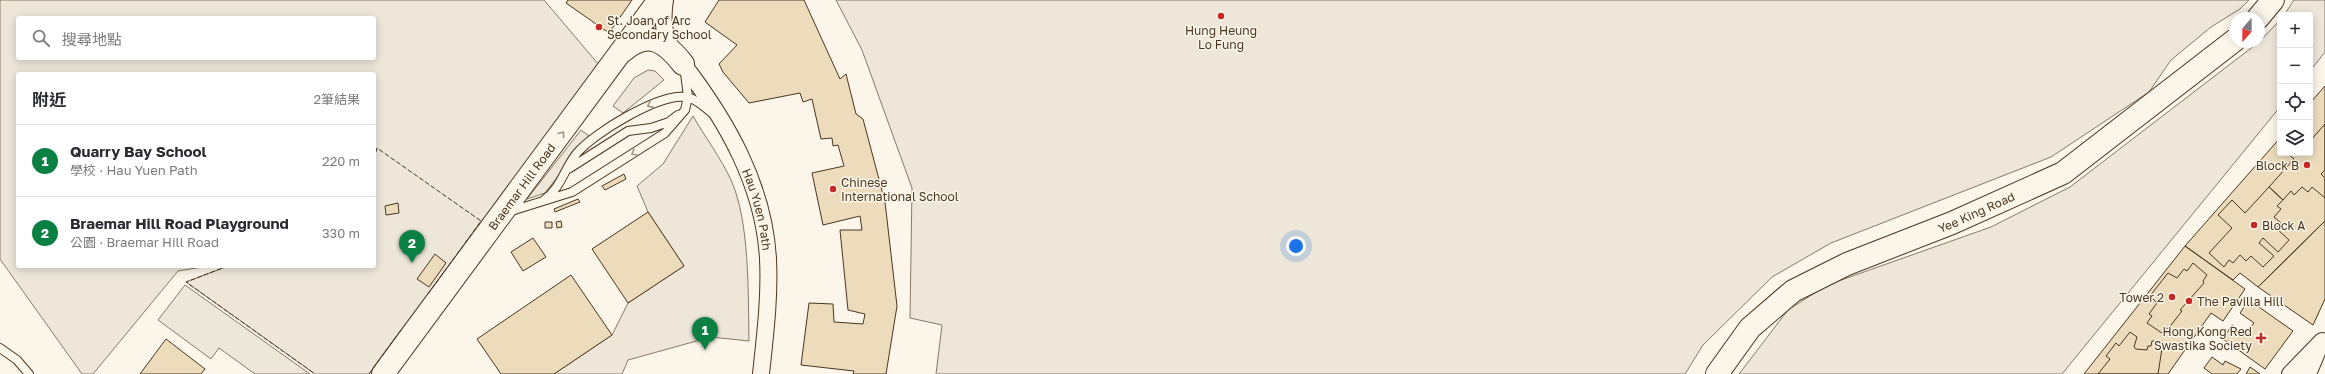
<!DOCTYPE html>
<html lang="zh-TW">
<meta charset="utf-8">
<style>
body{margin:0;font-family:"Golos Text","Noto Sans TC",sans-serif;background:#f7f7f7;color:#2b2b33}
.controls{position:absolute;right:12px;top:12px;display:grid;overflow:hidden;border-radius:4px;box-shadow:0 2px 10px #0003}
.controls button{width:36px;height:36px;display:grid;place-items:center;padding:0;border:0;border-bottom:1px solid #e1e1e2;background:#fff;color:#2b2b33;font:20px sans-serif}
.compass{position:absolute;left:2229px;top:12px;width:36px;height:36px;border-radius:50%;background:#fff;box-shadow:0 2px 10px #0003;rotate:201deg}
.you{position:absolute;left:1296px;top:246px;width:14px;height:14px;margin:-10px;border:3px solid #fff;border-radius:50%;background:#1a73e8;box-shadow:0 0 0 6px #1a73e833}
.badge{display:grid;place-items:center;width:26px;height:26px;border-radius:50%;background:#0b8043;color:#fff;font-size:13px;font-weight:700}
.pin{position:absolute;translate:-50% -33px;filter:drop-shadow(0 1px 2px #0008)}
.pin::after{content:'';position:absolute;top:21px;width:14px;height:12px;background:inherit;clip-path:polygon(0 0,100% 0,50% 100%)}
.list{margin:0;padding:0;list-style:none}
h2{display:flex;justify-content:space-between;align-items:center;height:52px;margin:0;padding:0 16px;font-size:17px}
h2 small{font-size:13px;font-weight:400;color:#7c7c81}
.list li{display:grid;grid-template-columns:26px 1fr auto;gap:12px;align-items:center;box-sizing:border-box;height:72px;padding:0 16px;border-top:1px solid #e1e1e2}
.list b{display:block;font-size:15px;white-space:nowrap}
.list p{margin:0;font-size:13px;white-space:nowrap;color:#7c7c81}
.list em{font-size:13px;font-style:normal;color:#7c7c81}
.icon{flex:none;width:22px;height:22px;fill:none;stroke:currentColor;stroke-width:2;stroke-linecap:round;stroke-linejoin:round}
.map{position:relative;flex:none;width:2325px;height:374px;overflow:hidden}
.search{position:absolute;background:#fff;box-shadow:0 2px 10px #0003;left:16px;top:16px;width:360px;height:44px;display:flex;align-items:center;gap:10px;box-sizing:border-box;padding:0 14px;border-radius:4px;color:#7c7c81;font-size:15px}
.panel{position:absolute;background:#fff;box-shadow:0 2px 10px #0003;left:16px;top:72px;width:360px;height:196px;border-radius:4px}
.map>svg:first-child{display:block}
</style>
<div class="map">
<svg width="2325" height="374" viewBox="0 0 2325 374">
<rect width="100%" height="100%" fill="#fbf6e9"/>
<path fill="#ede6d9" stroke="#887966" fill-rule="evenodd" d="M 0,0 L 544,0 L 599,65 L 369,374 L 315,374 L 186,282 L 228,266 L 374,266 L 374,74 L 18,74 L 18,266 L 209,266 L 178,271 L 93,374 L 82,374 L 0,259 ZM 18,18 L 374,18 L 374,58 L 18,58 Z
M 836,0 L 2249,0 L 2240,9 L 2211,27 L 2171,60 L 2149,92 L 2051,157 L 1831,243 L 1772,277 L 1703,345 L 1685,374 L 936,374 L 942,325 L 910,318 L 912,188 L 862,50 Z
M 2294,0 L 2325,0 L 2325,52 L 2310,71 L 2310,15 L 2284,15 Z
M 2280,20 L 2280,107 L 2062,374 L 1739,374 L 1788,310 L 1827,285 L 1991,227 L 2070,187 L 2259,42 Z
M 648,70 L 655,71 L 664,80 L 623,113 L 613,106 L 634,78 Z
M 693,116 C 705,137 721,158 731,180 C 750,222 748,294 749,341 L 711,337 L 628,360 L 622,374 L 554,374 L 612,335 L 628,303 L 684,266 L 648,212 L 637,186 L 663,164 Z
M 581,130 L 589,136 L 545,193 L 527,199 Z"/>
<path fill="#ede7d9" stroke="#887966" d="M 185,285 L 310,374 L 255,374 L 219,348 L 211,359 L 158,320 Z"/>
<path fill="#ecdcbc" stroke="#4a3520" d="M 568,0 L 632,0 L 609,33 L 566,3 Z
M 719,0 L 804,0 L 840,79 L 846,74 L 856,114 L 863,119 L 885,202 L 897,306 L 886,374 L 853,374 L 854,371 L 801,365 L 809,303 L 833,304 L 834,322 L 863,324 L 865,314 L 848,310 L 840,230 L 862,230 L 860,216 L 823,225 L 812,173 L 844,166 L 838,145 L 833,146 L 832,138 L 821,139 L 812,99 L 803,102 L 800,93 L 749,103 L 723,72 L 719,64 L 737,45 L 705,22 Z
M 2325,86 L 2325,221 L 2258,287 L 2240,273 L 2233,280 L 2185,246 L 2280,138 L 2280,153 L 2310,153 L 2310,103 Z
M 2325,124 L 2325,170 L 2321,174 L 2325,178 L 2325,198 L 2312,187 L 2308,192 L 2302,187 L 2294,195 L 2291,191 L 2283,200 L 2269,187 L 2294,159 L 2287,153 L 2310,153 L 2310,141 Z
M 624,174 L 626,179 L 605,190 L 602,186 Z
M 2269,187 L 2283,200 L 2277,206 L 2281,209 L 2274,217 L 2281,223 L 2276,228 L 2289,240 L 2278,252 L 2263,238 L 2259,243 L 2274,256 L 2263,267 L 2251,256 L 2246,261 L 2240,255 L 2233,263 L 2229,260 L 2224,267 L 2209,253 L 2232,228 L 2218,215 L 2232,200 L 2245,213 Z
M 578,199 L 580,202 L 555,212 L 554,209 Z
M 398,203 L 399,213 L 386,215 L 385,206 Z
M 648,212 L 684,266 L 628,303 L 592,249 Z
M 561,221 L 562,227 L 557,228 L 556,222 Z
M 2325,221 L 2325,299 L 2313,325 L 2258,287 Z
M 545,222 L 552,222 L 552,228 L 545,228 Z
M 533,238 L 546,257 L 523,271 L 511,252 Z
M 2185,246 L 2245,289 L 2223,321 L 2211,313 L 2168,374 L 2084,374 Z
M 435,254 L 446,263 L 429,287 L 417,279 Z
M 2193,263 L 2207,275 L 2203,281 L 2204,283 L 2180,310 L 2182,311 L 2168,329 L 2166,328 L 2162,333 L 2147,323 L 2152,316 L 2149,314 L 2157,303 L 2150,296 L 2168,273 L 2177,278 L 2184,269 L 2187,271 Z
M 571,275 L 612,335 L 554,374 L 501,374 L 477,339 Z
M 2249,300 L 2293,331 L 2265,369 L 2223,339 L 2232,325 L 2245,334 L 2254,323 L 2240,313 Z
M 2130,332 L 2137,337 L 2134,347 L 2136,349 L 2147,350 L 2148,346 L 2151,346 L 2152,341 L 2163,342 L 2158,374 L 2098,374 L 2110,359 L 2106,356 L 2116,343 L 2119,346 Z
M 166,339 L 205,369 L 201,374 L 140,374 Z
M 2212,357 L 2223,365 L 2225,361 L 2241,369 L 2237,374 L 2212,374 L 2204,368 Z
M 2250,367 L 2260,374 L 2246,374 Z"/>
<g fill="none" stroke-linecap="round" stroke-linejoin="round">
<defs>
<path id="lane" d="M 570,168 L 628,131 L 651,128 L 669,122 L 678,115
M 544,200 C 561,188 564,169 577,153 C 594,133 659,93 686,97 C 696,98 704,107 712,113
M 508,212 L 572,192 L 665,133 L 685,110 L 688,97 L 685,73
M 0,348 L 17,360 L 29,374"/>
<g id="street">
<path d="M 665,0 C 662,19 663,35 674,52"/>
<path id="s1" d="M 683,64 C 726,120 764,185 768,259 C 770,297 765,336 761,374"/>
<path d="M 2290,374 L 2322,341"/>
<path d="M 2308,374 L 2318,350"/>
</g>
<g id="secondary">
<path d="M 2258,18 L 2273,0"/>
<path d="M 623,51 C 648,30 664,40 683,64"/>
<path id="s2" d="M 383,374 L 659,0"/>
<path id="s3" d="M 1717,374 L 1750,328 L 1793,291 L 1847,264 L 1952,223 L 2063,173 L 2235,40"/>
</g>
</defs>
<use href="#lane" stroke="#4a3520" stroke-width="10"/>
<use href="#street" stroke="#4a3520" stroke-width="18"/>
<use href="#secondary" stroke="#4a3520" stroke-width="24"/>
<use href="#lane" stroke="#fbf6e9" stroke-width="8"/>
<use href="#street" stroke="#fbf6e9" stroke-width="16"/>
<use href="#secondary" stroke="#fbf6e9" stroke-width="22"/>
<path stroke="#4a3520" stroke-width="1" stroke-dasharray="5 2" stroke-linecap="butt" d="M 374,159 L 377,148 L 481,221 L 428,294
M 228,266 L 186,282 L 315,374
M 369,374 L 401,330"/>
</g>
<defs><path id="oneway-chevron" d="M-2-3.5L2.5 0L-2 3.5" fill="none" stroke-width="1.6" stroke-linecap="round" stroke-linejoin="round"/></defs>
<g stroke="#a29684">
<use href="#oneway-chevron" transform="translate(650 105) rotate(154)"/>
<use href="#oneway-chevron" transform="translate(562 134) rotate(-53)"/>
<use href="#oneway-chevron" transform="translate(634 153) rotate(149)"/>
</g>
<g fill="#c62828" stroke="#fbf6e9" stroke-width="1.5">
<circle cx="1221" cy="16" r="4"/>
<circle cx="599" cy="27" r="4"/>
<circle cx="2307" cy="165" r="4"/>
<circle cx="833" cy="189" r="4"/>
<circle cx="2254" cy="225" r="4"/>
<circle cx="2172" cy="297" r="4"/>
<circle cx="2189" cy="301" r="4"/>
<path d="M2259 332h4v4h4v4h-4v4h-4v-4h-4v-4h4z"/>
</g>
<g text-anchor="middle" dominant-baseline="central" stroke-width="3" stroke-linejoin="round" paint-order="stroke">
<g font-size="12" fill="#4a3520" stroke="#fbf6e9" text-anchor="start">
<text x="607" y="20">St. Joan of Arc<tspan x="607" dy="14">Secondary School</tspan></text>
<text x="1221" y="30" text-anchor="middle">Hung Heung<tspan x="1221" dy="14">Lo Fung</tspan></text>
<text x="2299" y="165" text-anchor="end">Block B</text>
<text x="841" y="182">Chinese<tspan x="841" dy="14">International School</tspan></text>
<text x="2262" y="225">Block A</text>
<text x="2164" y="297" text-anchor="end">Tower 2</text>
<text x="2197" y="301">The Pavilla Hill</text>
<text x="2252" y="331" text-anchor="end">Hong Kong Red<tspan x="2252" dy="14">Swastika Society</tspan></text>
</g>
<g font-size="12" fill="#4a3520" stroke="#fbf6e9">
<text stroke="none"><textPath href="#s2" startOffset="233">Braemar Hill Road</textPath></text>
<text stroke="none"><textPath href="#s1" startOffset="165">Hau Yuen Path</textPath></text>
<text stroke="none"><textPath href="#s3" startOffset="313">Yee King Road</textPath></text>
</g>
</g>
</svg>
<div class="controls">
<button>+</button>
<button>−</button>
<button><svg class="icon" aria-label="locate" viewBox="0 0 24 24"><circle cx="12" cy="12" r="6"/><path d="M12 2v4M12 18v4M2 12h4M18 12h4"/></svg></button>
<button><svg class="icon" aria-label="layers" viewBox="0 0 24 24"><path d="M12 4l9 5-9 5-9-5zM3 14l9 5 9-5"/></svg></button>
</div>
<svg class="compass" viewBox="-18 -18 36 36"><path d="M0-13l5 13h-10z" fill="#e53935"/><path d="M0 13l5-13h-10z" fill="#7c7c81"/></svg>
<div class="you"></div>
<div class="pin badge" style="left:705px;top:350px">1</div>
<div class="pin badge" style="left:412px;top:263px">2</div>
<div class="search"><svg class="icon" aria-label="search" viewBox="0 0 24 24"><circle cx="10" cy="10" r="6"/><path d="M15 15l6 6"/></svg>搜尋地點</div>
<section class="panel">
<h2>附近<small>2筆結果</small></h2>
<ul class="list">
<li><span class="badge">1</span><div><b>Quarry Bay School</b><p>學校 · Hau Yuen Path</p></div><em>220 m</em></li>
<li><span class="badge">2</span><div><b>Braemar Hill Road Playground</b><p>公園 · Braemar Hill Road</p></div><em>330 m</em></li>
</ul>
</section>
</div>
